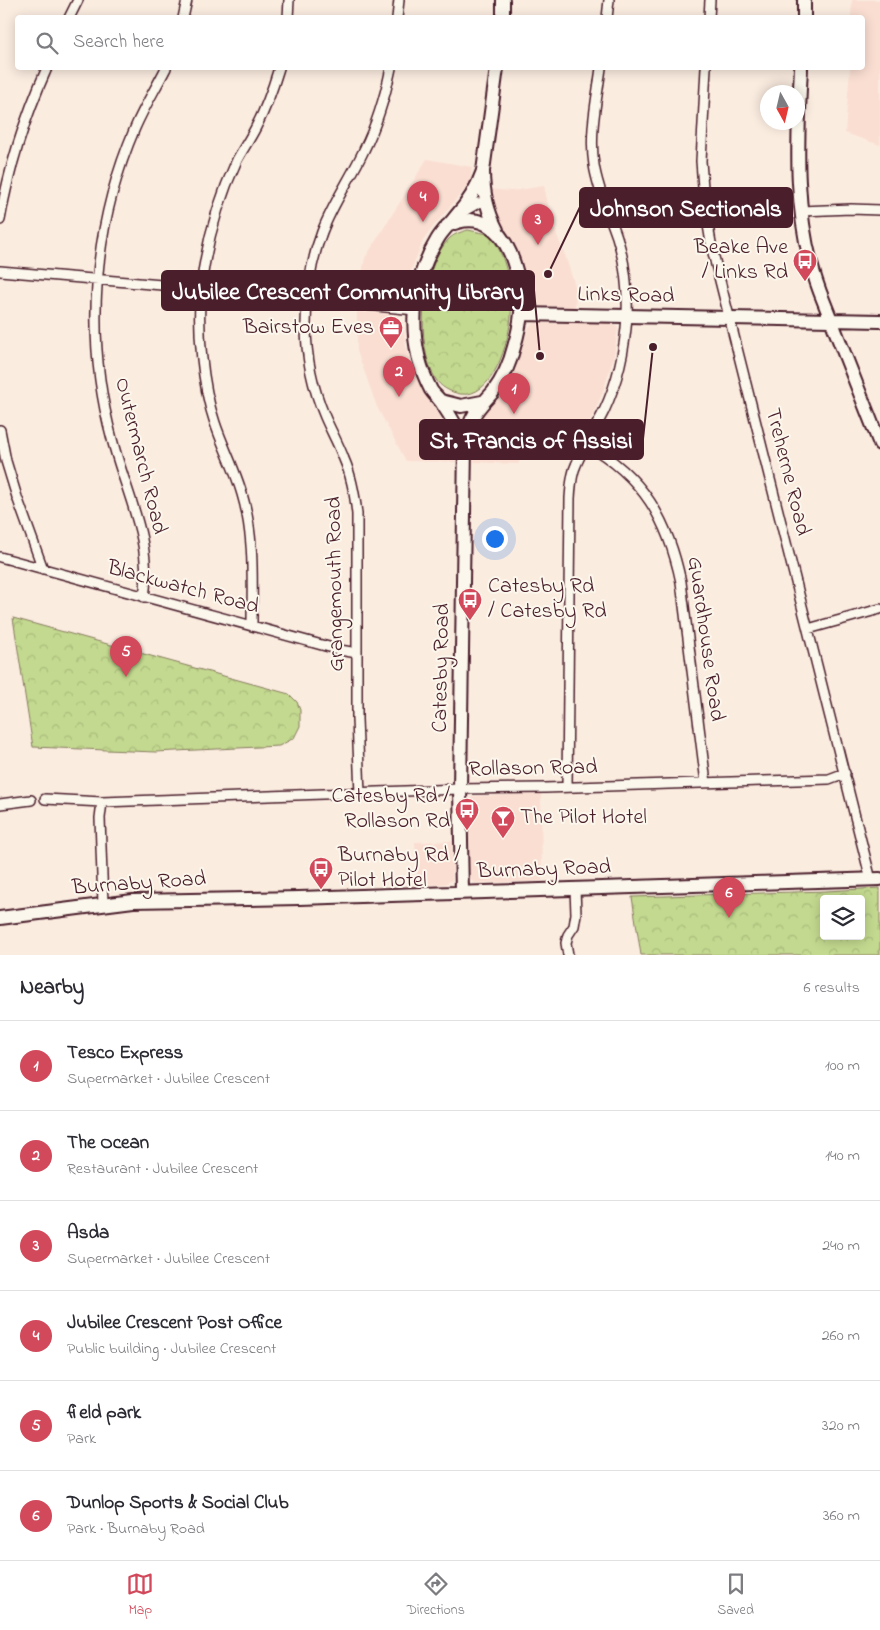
<!DOCTYPE html>
<meta charset="utf-8">
<style>
body{margin:0;font-family:"Indie Flower",sans-serif;background:#f7f7f7;color:#2b2b33}
.controls{position:absolute;right:15px;bottom:15px;display:grid;overflow:hidden;border-radius:5px;box-shadow:0 2px 12px #0003}
.controls button{width:45px;height:45px;display:grid;place-items:center;padding:0;border:0;border-bottom:1px solid #e1e1e2;background:#fff;color:#2b2b33;font:25px sans-serif}
.compass{position:absolute;left:760px;top:85px;width:45px;height:45px;border-radius:50%;background:#fff;box-shadow:0 2px 12px #0003;rotate:172deg}
.you{position:absolute;left:494px;top:538px;width:18px;height:18px;margin:-12px;border:4px solid #fff;border-radius:50%;background:#1a73e8;box-shadow:0 0 0 8px #1a73e833}
.badge{display:grid;place-items:center;width:32px;height:32px;border-radius:50%;background:#d1495b;color:#fff;font-size:16px;font-weight:700}
.pin{position:absolute;translate:-50% -41px;filter:drop-shadow(0 1px 2px #0008)}
.pin::after{content:'';position:absolute;top:26px;width:18px;height:15px;background:inherit;clip-path:polygon(0 0,100% 0,50% 100%)}
.list{margin:0;padding:0;list-style:none}
h2{display:flex;justify-content:space-between;align-items:center;height:65px;margin:0;padding:0 20px;font-size:21px}
h2 small{font-size:16px;font-weight:400;color:#7c7c81}
.list li{display:grid;grid-template-columns:32px 1fr auto;gap:15px;align-items:center;box-sizing:border-box;height:90px;padding:0 20px;border-top:1px solid #e1e1e2}
.list b{display:block;font-size:19px;white-space:nowrap}
.list p{margin:0;font-size:16px;white-space:nowrap;color:#7c7c81}
.list em{font-size:16px;font-style:normal;color:#7c7c81}
.icon{flex:none;width:28px;height:28px;fill:none;stroke:currentColor;stroke-width:2;stroke-linecap:round;stroke-linejoin:round}
.map{position:relative;flex:none;width:880px;height:955px;overflow:hidden}
.search{position:absolute;background:#fff;box-shadow:0 2px 12px #0003;left:15px;right:15px;top:15px;height:55px;display:flex;align-items:center;gap:12px;box-sizing:border-box;padding:0 18px;border-radius:5px;color:#7c7c81;font-size:19px}
.sheet{height:605px;background:#fff}
nav{display:flex;justify-content:space-around;align-items:center;box-sizing:border-box;height:70px;border-top:1px solid #e1e1e2;background:#fff;font-size:14px;color:#7c7c81}
nav a{display:grid;justify-items:center;gap:2px}
nav .on{color:#d1495b}
.map>svg:first-child{display:block}
</style>
<div class="map">
<svg width="880" height="955" viewBox="0 0 880 955">
<defs>
<pattern id="park-crowns" width="20" height="18" patternUnits="userSpaceOnUse" patternTransform="scale(1.25)"><rect width="20" height="18" fill="#c3d98f"/><path d="M2 6a3 3 0 1 1 6 0M12 15a3 3 0 1 1 6 0" fill="none" stroke="#a9ba7c"/></pattern>
</defs>
<rect width="100%" height="100%" fill="#fbece0"/>
<filter id="ink" filterUnits="userSpaceOnUse"><feTurbulence type="fractalNoise" baseFrequency=".02" numOctaves="2"/><feDisplacementMap in="SourceGraphic" scale="10" xChannelSelector="R" yChannelSelector="G"/><feConvolveMatrix kernelMatrix="1 2 1 2 8 2 1 2 1" color-interpolation-filters="sRGB"/></filter>
<g filter="url(#ink)">
<path fill="#faded2" d="M 852,0 L 880,0 L 880,145 L 845,133 L 850,68 L 862,68 L 862,18 L 851,17 Z
M 427,159 L 472,167 L 470,183 L 433,227 L 423,241 L 412,268 L 406,293 L 395,298 L 358,293 L 365,258 Z
M 544,186 L 552,223 L 565,255 L 576,289 L 575,308 L 540,306 L 529,299 L 521,271 L 492,211 L 487,189 L 512,191 Z
M 357,311 L 391,314 L 399,319 L 403,326 L 407,352 L 421,387 L 452,435 L 456,446 L 456,462 L 406,461 L 377,407 L 357,351 Z
M 534,323 L 612,323 L 618,328 L 614,356 L 603,392 L 584,436 L 579,440 L 543,418 L 518,464 L 474,462 L 473,447 L 478,424 L 484,410 L 507,379 L 521,351 L 529,327 Z
M 541,794 L 542,881 L 475,883 L 469,879 L 468,803 L 470,799 L 473,796 Z
M 452,841 L 452,880 L 445,884 L 417,885 L 415,842 Z"/>
<path fill="url(#park-crowns)" stroke="#867c5d" fill-rule="evenodd" d="M 468,230 L 488,234 C 506,250 513,293 511,316 C 509,342 493,399 460,394 C 450,392 440,387 435,378 C 415,344 421,269 448,240 C 453,234 461,232 468,230 Z
M 13,618 L 289,694 L 297,702 L 300,710 L 300,726 L 294,738 L 279,746 L 155,752 L 33,747 Z
M 880,888 L 880,955 L 641,955 L 632,897 L 826,891 ZM 824,899 L 861,899 L 861,936 L 824,936 Z"/>
<g fill="none" stroke-linecap="round" stroke-linejoin="round">
<defs>
<path id="street" d="M 69,18 L 78,0
M 183,18 L 187,0
M 288,18 L 289,0
M 397,18 L 399,0
M 607,18 L 609,0
M 709,18 L 710,0
M 706,68 L 701,161 L 704,201 L 712,249 L 871,880
M 464,211 L 478,203 L 485,202
M 801,211 L 851,209 L 880,210
M 0,220 C 9,167 25,117 47,68
M 0,271 L 231,291 L 415,310
M 0,430 L 6,461 L 17,497 L 43,569
M 586,444 C 643,476 668,520 681,582 L 706,783
M 0,557 L 340,650 L 357,653
M 144,597 C 153,541 125,491 112,439 C 84,336 93,226 135,128 C 144,107 156,88 166,68
M 252,626 C 252,582 255,537 242,494 C 235,469 223,447 215,423 C 202,385 197,327 201,288 C 206,243 218,201 237,160 C 243,149 250,139 256,127 C 266,108 273,88 279,68
M 808,629 L 880,609
M 567,787 L 570,498 C 571,487 571,475 576,465 C 584,446 595,429 604,411 C 618,381 625,349 627,316 C 628,290 625,262 617,237 C 609,213 598,191 594,165 C 589,133 597,99 601,68
M 360,794 L 357,719 L 357,514 C 355,496 352,477 344,459 C 339,445 331,431 325,417 C 313,389 306,356 306,325 C 306,294 311,261 322,232 C 333,203 351,178 364,150 C 377,124 385,97 391,68
M 45,799 L 102,802 L 460,789 L 545,788 L 829,779 L 845,773
M 102,802 L 100,818 L 103,904
M 0,804 L 31,800
M 568,955 L 566,943 L 568,935 L 574,926 L 576,914 L 575,889"/>
<path id="secondary" d="M 503,18 L 503,0
M 804,18 L 804,0
M 497,68 L 483,171 C 483,193 487,211 497,230
M 801,68 C 797,143 793,220 820,292 L 880,444
M 447,226 C 503,199 522,271 521,313 C 520,324 517,337 514,347 C 510,363 502,380 493,392 C 485,401 477,408 472,419 C 468,427 467,437 465,445 L 460,789 L 462,892
M 521,314 L 880,321
M 441,401 L 461,406 L 482,402
M 465,445 C 459,431 452,418 443,405 C 440,399 434,395 431,390 C 406,343 410,284 437,240 C 442,231 450,224 456,216 C 469,202 477,188 483,171
M 0,918 L 133,901 L 299,898 L 880,879"/>
</defs>
<use href="#street" stroke="#4a1f2b" stroke-width="12"/>
<use href="#secondary" stroke="#4a1f2b" stroke-width="16"/>
<use href="#street" stroke="#fbf7ec" stroke-width="9"/>
<use href="#secondary" stroke="#fbf7ec" stroke-width="12"/>
</g>
</g>
<defs>
<symbol id="bus-pin" viewBox="-11 -11 22 30"><path d="M0 17L-7.5 6A9.5 9.5 0 1 1 7.5 6Z" fill="#d1495b" stroke="#fbf7ec"/><path d="M-5-6H5V4H4V6H2V4H-2V6H-4V4H-5ZM-3.5-4V0h7V-4ZM-3.5 1.2v1.5H-2V1.2ZM2 1.2v1.5H3.5V1.2Z" fill="#fff"/></symbol>
<symbol id="office-pin" viewBox="-11 -11 22 30"><path d="M0 17L-7.5 6A9.5 9.5 0 1 1 7.5 6Z" fill="#d1495b" stroke="#fbf7ec"/><path d="M-6-3h4V-5.5h4V-3h4V5H-6ZM-1-4.5V-3h2v-1.5ZM-6 0V1H6V0Z" fill="#fff"/></symbol>
<symbol id="bar-pin" viewBox="-11 -11 22 30"><path d="M0 17L-7.5 6A9.5 9.5 0 1 1 7.5 6Z" fill="#d1495b" stroke="#fbf7ec"/><path d="M-6-5H6L.8 .8V4.5H3.5V6h-7V4.5H-.8V.8Z" fill="#fff"/></symbol>
</defs>
<g fill-rule="evenodd">
<use href="#bus-pin" x="791" y="247" width="28" height="38"/>
<use href="#office-pin" x="377" y="314" width="28" height="38"/>
<use href="#bus-pin" x="456" y="586" width="28" height="38"/>
<use href="#bus-pin" x="453" y="796" width="28" height="38"/>
<use href="#bar-pin" x="489" y="804" width="28" height="38"/>
<use href="#bus-pin" x="307" y="855" width="28" height="38"/>
</g>
<g text-anchor="middle" dominant-baseline="central" stroke-width="4" stroke-linejoin="round" paint-order="stroke">
<g font-size="22" fill="#4a1f2b" stroke="#fbf7ec" text-anchor="end">
<text x="788" y="248">Beake Ave<tspan x="788" dy="25">/ Links Rd</tspan></text>
<text x="374" y="328">Bairstow Eves</text>
<text x="488" y="587" text-anchor="start">Catesby Rd<tspan x="488" dy="25">/ Catesby Rd</tspan></text>
<text x="450" y="797">Catesby Rd /<tspan x="450" dy="25">Rollason Rd</tspan></text>
<text x="520" y="818" text-anchor="start">The Pilot Hotel</text>
<text x="338" y="856" text-anchor="start">Burnaby Rd /<tspan x="338" dy="25">Pilot Hotel</tspan></text>
</g>
<g font-size="22" fill="#4a1f2b" stroke="#fbf7ec">
<text transform="translate(626 296) rotate(1)">Links Road</text>
<text transform="translate(140 456) rotate(76)">Outermarch Road</text>
<text transform="translate(787 472) rotate(76)">Treherne Road</text>
<text transform="translate(336 584) rotate(-91)">Grangemouth Road</text>
<text transform="translate(183 588) rotate(15)">Blackwatch Road</text>
<text transform="translate(705 639) rotate(82)">Guardhouse Road</text>
<text transform="translate(442 668) rotate(-89)">Catesby Road</text>
<text transform="translate(533 769) rotate(-1)">Rollason Road</text>
<text transform="translate(544 870) rotate(-2)">Burnaby Road</text>
<text transform="translate(139 884) rotate(-4)">Burnaby Road</text>
</g>
</g>
<path fill="none" stroke="#4a1f2b" stroke-width="2" d="M548 274L580 207M540 356L534 290M653 347L643 439"/>
<g fill="#4a1f2b" stroke="#fbf7ec" stroke-width="2">
<circle cx="548" cy="274" r="5"/>
<circle cx="540" cy="356" r="5"/>
<circle cx="653" cy="347" r="5"/>
</g>
<g fill="#4a1f2b" stroke="#4a1f2b" stroke-width="2">
<rect x="580" y="188" width="212" height="39" rx="5"/>
<rect x="162" y="271" width="372" height="39" rx="5"/>
<rect x="420" y="420" width="223" height="39" rx="5"/>
</g>
<g font-size="24" text-anchor="middle" font-weight="bold" fill="#fff">
<text x="686" y="216">Johnson Sectionals</text>
<text x="348" y="299">Jubilee Crescent Community Library</text>
<text x="531" y="448">St. Francis of Assisi</text>
</g>
</svg>
<div class="controls">
<button><svg class="icon" aria-label="layers" viewBox="0 0 24 24"><path d="M12 4l9 5-9 5-9-5zM3 14l9 5 9-5"/></svg></button>
</div>
<svg class="compass" viewBox="-18 -18 36 36"><path d="M0-13l5 13h-10z" fill="#e53935"/><path d="M0 13l5-13h-10z" fill="#7c7c81"/></svg>
<div class="you"></div>
<div class="pin badge" style="left:514px;top:414px">1</div>
<div class="pin badge" style="left:399px;top:397px">2</div>
<div class="pin badge" style="left:538px;top:245px">3</div>
<div class="pin badge" style="left:423px;top:222px">4</div>
<div class="pin badge" style="left:126px;top:677px">5</div>
<div class="pin badge" style="left:729px;top:918px">6</div>
<div class="search"><svg class="icon" aria-label="search" viewBox="0 0 24 24"><circle cx="10" cy="10" r="6"/><path d="M15 15l6 6"/></svg>Search here</div>
</div>
<section class="sheet">
<h2>Nearby<small>6 results</small></h2>
<ul class="list">
<li><span class="badge">1</span><div><b>Tesco Express</b><p>Supermarket · Jubilee Crescent</p></div><em>100 m</em></li>
<li><span class="badge">2</span><div><b>The Ocean</b><p>Restaurant · Jubilee Crescent</p></div><em>140 m</em></li>
<li><span class="badge">3</span><div><b>Asda</b><p>Supermarket · Jubilee Crescent</p></div><em>240 m</em></li>
<li><span class="badge">4</span><div><b>Jubilee Crescent Post Office</b><p>Public building · Jubilee Crescent</p></div><em>260 m</em></li>
<li><span class="badge">5</span><div><b>field park</b><p>Park</p></div><em>320 m</em></li>
<li><span class="badge">6</span><div><b>Dunlop Sports &amp; Social Club</b><p>Park · Burnaby Road</p></div><em>360 m</em></li>
</ul>
</section>
<nav>
<a class="on"><svg class="icon" aria-label="map" viewBox="0 0 24 24"><path d="M3 6l6-2 6 2 6-2v14l-6 2-6-2-6 2zM9 4v14M15 6v14"/></svg>Map</a>
<a><svg class="icon" aria-label="directions" viewBox="0 0 24 24"><path d="M12 3l9 9-9 9-9-9zM9 14v-3h6M13 9l2 2-2 2"/></svg>Directions</a>
<a><svg class="icon" aria-label="saved" viewBox="0 0 24 24"><path d="M7 4h10v16l-5-4-5 4z"/></svg>Saved</a>
</nav>
